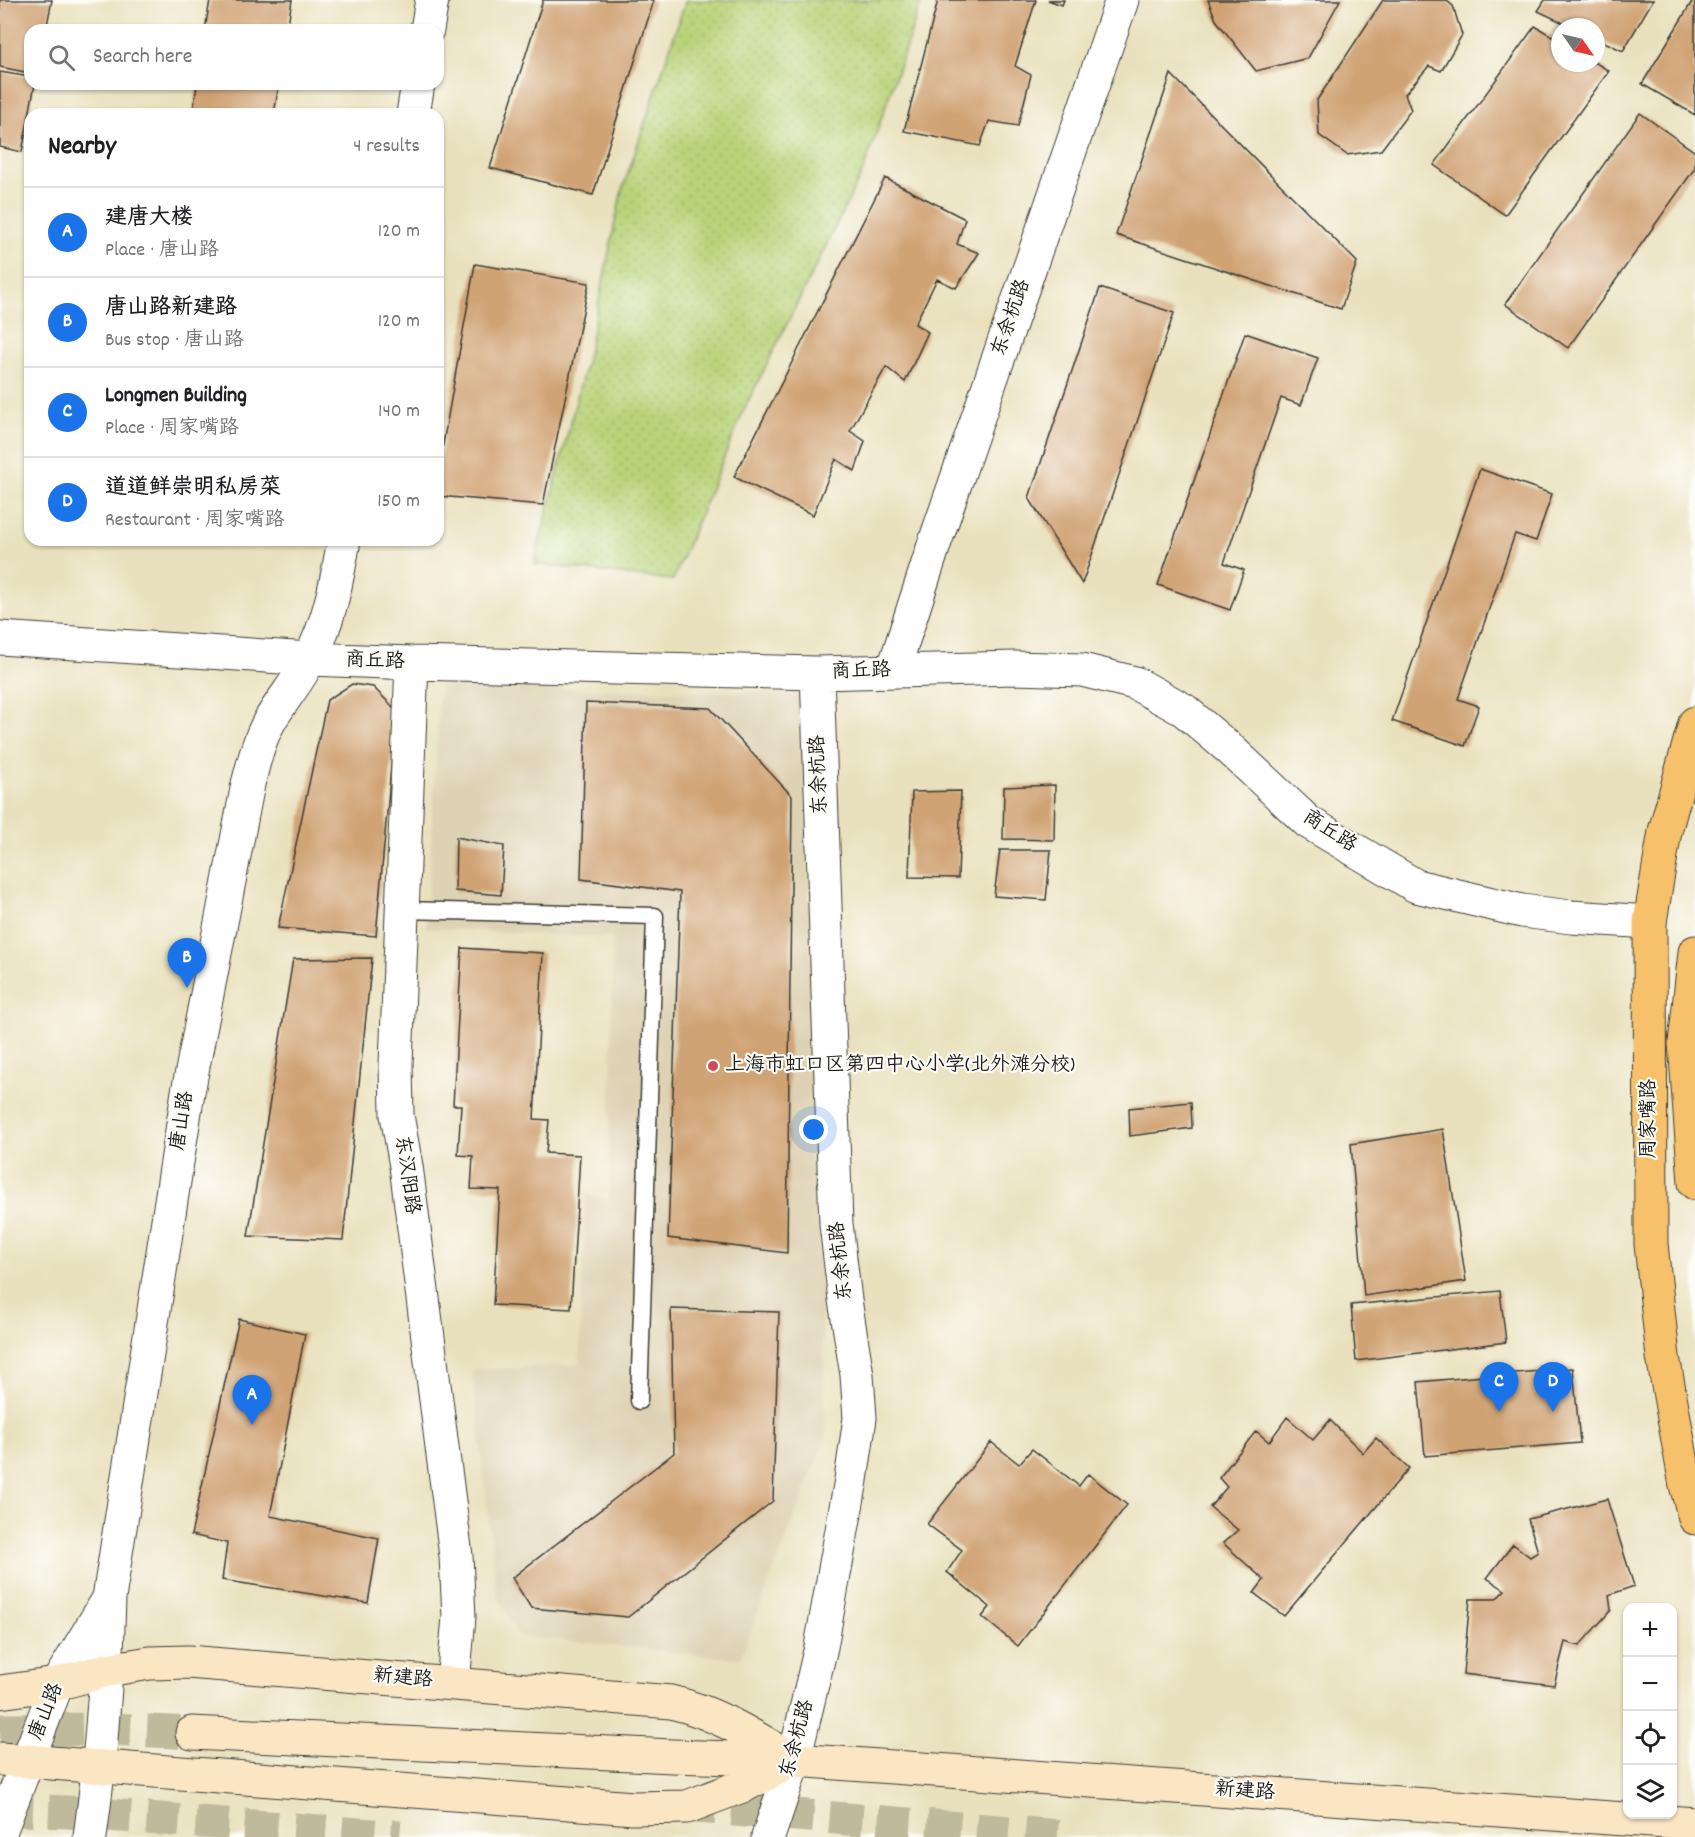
<!DOCTYPE html>
<meta charset="utf-8">
<style>
body{margin:0;font-family:Dekko,"LXGW WenKai TC",sans-serif;background:#f6f6f6;color:#202124}
.controls{position:absolute;right:18px;bottom:18px;display:grid;overflow:hidden;border-radius:12px;box-shadow:0 2px 4px #0004}
.controls button{width:54px;height:54px;display:grid;place-items:center;padding:0;border:0;border-bottom:2px solid #e0e0e0;background:#fff;color:#202124;font:30px sans-serif}
.compass{position:absolute;left:1551px;top:18px;width:54px;height:54px;border-radius:50%;background:#fff;box-shadow:0 2px 4px #0004;rotate:124deg}
.you{position:absolute;left:814px;top:1130px;width:21px;height:21px;margin:-15px;border:4px solid #fff;border-radius:50%;background:#1a73e8;box-shadow:0 0 0 9px #1a73e833}
.badge{display:grid;place-items:center;width:39px;height:39px;border-radius:50%;background:#1a73e8;color:#fff;font-size:20px;font-weight:700}
.pin{position:absolute;translate:-50% -50px;filter:drop-shadow(0 2px 3px #0008)}
.pin::after{content:'';position:absolute;top:32px;width:21px;height:18px;background:inherit;clip-path:polygon(0 0,100% 0,50% 100%)}
.list{margin:0;padding:0;list-style:none}
h2{display:flex;justify-content:space-between;align-items:center;height:78px;margin:0;padding:0 24px;font-size:26px}
h2 small{font-size:20px;font-weight:400;color:#757577}
.list li{display:grid;grid-template-columns:39px 1fr auto;gap:18px;align-items:center;box-sizing:border-box;height:90px;padding:0 24px;border-top:2px solid #e0e0e0}
.list b{display:block;font-size:22px;white-space:nowrap}
.list p{margin:0;font-size:20px;white-space:nowrap;color:#757577}
.list em{font-size:20px;font-style:normal;color:#757577}
.icon{flex:none;width:33px;height:33px;fill:none;stroke:currentColor;stroke-width:2;stroke-linecap:round;stroke-linejoin:round}
.map{position:relative;flex:none;width:1695px;height:1837px;overflow:hidden}
.search{position:absolute;background:#fff;box-shadow:0 2px 4px #0004;left:24px;top:24px;width:420px;height:66px;display:flex;align-items:center;gap:15px;box-sizing:border-box;padding:0 21px;border-radius:18px;color:#757577;font-size:22px}
.panel{position:absolute;background:#fff;box-shadow:0 2px 4px #0004;left:24px;top:108px;width:420px;height:438px;border-radius:18px}
.map>svg:first-child{display:block}
</style>
<div class="map">
<svg width="1695" height="1837" viewBox="0 0 1695 1837">
<defs>
<pattern id="grass-dots" width="8" height="8" patternUnits="userSpaceOnUse" patternTransform="scale(1.5)"><rect width="8" height="8" fill="#b8d378"/><path d="M2 2h.1M6 6h.1" fill="none" stroke="#9eb567" stroke-width="1.8" stroke-linecap="round"/></pattern>
</defs>
<rect width="100%" height="100%" fill="#fdfcf7"/>
<filter id="ink" filterUnits="userSpaceOnUse"><feTurbulence type="fractalNoise" baseFrequency=".0167" numOctaves="2"/><feDisplacementMap in="SourceGraphic" scale="12" xChannelSelector="R" yChannelSelector="G"/><feConvolveMatrix kernelMatrix="1 2 1 2 8 2 1 2 1" color-interpolation-filters="sRGB"/></filter>
<filter id="wash" filterUnits="userSpaceOnUse"><feTurbulence type="fractalNoise" baseFrequency=".008" numOctaves="4" result="noise"/><feDisplacementMap in="SourceGraphic" scale="24" xChannelSelector="R" yChannelSelector="G"/><feGaussianBlur stdDeviation="1.35" result="paint"/><feColorMatrix in="noise" values="0 0 0 0 0 0 0 0 0 0 0 0 0 0 0 0 0 1.4 0 .05"/><feComposite in="paint" operator="in"/></filter>
<g filter="url(#wash)">
<rect width="100%" height="100%" fill="#e9e1bd"/>
<path fill="#ded2b4" d="M 440,686 L 803,694 L 826,1436 L 740,1659 L 518,1636 L 497,1594 L 472,1370 L 579,1364 L 586,1194 L 609,1201 L 613,938 L 426,928 Z"/>
<path fill="url(#grass-dots)" stroke="#6a784a" stroke-width="1.5" d="M 686,0 L 922,0 L 864,169 L 743,412 L 673,580 L 534,564 L 587,359 L 621,194 Z"/>
<g id="blocks">
<path fill="#d0a374" d="M 0,0 L 52,0 L 46,30 L 30,30 L 30,73 L 0,67 Z
M 210,0 L 292,0 L 287,30 L 205,30 Z
M 543,0 L 654,0 L 593,195 L 490,168 Z
M 938,0 L 1036,0 L 1015,66 L 1031,75 L 1018,126 L 989,121 L 980,146 L 904,131 Z
M 1048,0 L 1064,0 L 1062,5 Z
M 1208,0 L 1340,0 L 1308,58 L 1256,71 L 1216,20 Z
M 1383,0 L 1446,0 L 1453,6 L 1462,35 L 1441,71 L 1429,66 L 1405,94 L 1411,110 L 1381,150 L 1347,155 L 1319,135 L 1317,100 Z
M 1545,0 L 1653,0 L 1623,51 L 1596,38 L 1596,27 L 1572,27 L 1538,11 Z
M 1693,0 L 1695,0 L 1695,115 L 1642,84 Z
M 1535,26 L 1560,41 L 1560,63 L 1596,63 L 1609,71 L 1505,215 L 1434,165 Z
M 0,72 L 30,77 L 30,84 L 35,84 L 22,152 L 0,147 Z
M 1171,74 L 1357,262 L 1341,309 L 1116,235 Z
M 197,84 L 279,84 L 274,114 L 193,114 Z
M 1640,113 L 1695,152 L 1695,168 L 1568,348 L 1505,304 Z
M 885,178 L 965,219 L 957,244 L 979,253 L 956,288 L 937,279 L 915,324 L 928,332 L 905,382 L 886,367 L 850,431 L 865,441 L 855,471 L 836,459 L 813,515 L 734,477 Z
M 475,264 L 589,283 L 543,505 L 438,496 L 438,472 Z
M 1100,288 L 1174,313 L 1082,584 L 1029,498 Z
M 1245,333 L 1318,358 L 1301,405 L 1281,398 L 1224,563 L 1244,570 L 1230,610 L 1158,585 Z
M 1480,469 L 1552,494 L 1536,541 L 1515,534 L 1458,699 L 1479,706 L 1465,746 L 1392,721 Z
M 352,684 L 373,687 L 396,710 L 376,936 L 278,928 L 327,700 Z
M 586,703 L 710,708 L 792,796 L 787,1253 L 668,1238 L 680,892 L 581,879 Z
M 1055,785 L 1054,840 L 1003,839 L 1004,787 Z
M 961,791 L 958,878 L 909,877 L 912,792 Z
M 456,837 L 504,846 L 501,895 L 455,891 Z
M 1000,850 L 1051,850 L 1046,900 L 994,896 Z
M 462,948 L 543,953 L 534,1119 L 549,1120 L 546,1153 L 580,1155 L 571,1309 L 493,1305 L 500,1190 L 471,1189 L 473,1156 L 458,1155 L 461,1105 L 453,1105 Z
M 372,958 L 343,1240 L 248,1236 L 293,959 Z
M 1191,1102 L 1192,1128 L 1130,1136 L 1129,1108 Z
M 1443,1129 L 1466,1281 L 1364,1296 L 1351,1144 Z
M 1500,1291 L 1506,1342 L 1356,1361 L 1351,1305 Z
M 671,1309 L 779,1312 L 773,1501 L 628,1617 L 531,1608 L 512,1578 L 674,1453 Z
M 239,1319 L 305,1334 L 270,1516 L 379,1538 L 368,1603 L 222,1580 L 227,1543 L 191,1535 Z
M 1573,1368 L 1580,1443 L 1425,1456 L 1418,1382 Z
M 1287,1417 L 1313,1440 L 1330,1420 L 1363,1453 L 1376,1438 L 1409,1468 L 1284,1616 L 1254,1593 L 1264,1580 L 1223,1543 L 1238,1530 L 1210,1507 L 1227,1487 L 1219,1478 L 1256,1431 L 1269,1442 Z
M 991,1442 L 1019,1464 L 1032,1449 L 1079,1486 L 1088,1474 L 1127,1505 L 1018,1646 L 982,1617 L 990,1607 L 947,1572 L 962,1550 L 927,1524 Z
M 1607,1499 L 1634,1586 L 1609,1595 L 1611,1610 L 1579,1646 L 1565,1642 L 1554,1685 L 1463,1674 L 1470,1599 L 1496,1599 L 1505,1590 L 1487,1578 L 1513,1544 L 1530,1557 L 1538,1552 L 1528,1519 Z"/>
</g>
</g>
<g filter="url(#ink)">
<use href="#blocks" fill-opacity="0" stroke="#3b3a34" stroke-width="1.5"/>
<g fill="none" stroke-linecap="round" stroke-linejoin="round">
<path stroke="#c0ba9d" stroke-width="33" stroke-dasharray="33 16" stroke-linecap="butt" d="M 0,1730 L 113,1729 L 192,1733
M 683,1806 L 1073,1837
M 0,1809 L 68,1812 L 400,1837"/>
<defs>
<path id="service" d="M 402,910 L 655,916 L 639,1401"/>
<path id="minor" d="M 768,1837 L 794,1760"/>
<path id="tertiary" d="M 427,30 L 432,0
M 413,114 L 418,84
M 0,638 L 310,659 L 412,663 L 817,673 L 1015,668 L 1082,670 L 1135,683 L 1184,710 L 1231,750 L 1308,822 L 1416,886 L 1522,911 L 1571,917 L 1650,922
M 412,663 L 396,1064 L 397,1115 L 406,1166 L 456,1556 L 459,1617 L 453,1683
M 893,671 L 935,542 L 1122,0
M 794,1760 L 821,1647 L 851,1480 L 860,1418 L 857,1375 L 845,1300 L 836,1224 L 817,673
M 0,1832 L 57,1684 L 108,1600
M 90,1837 C 101,1757 107,1678 109,1598 L 188,1092 L 248,784 C 254,762 258,742 269,722 C 281,701 298,682 309,660 C 329,624 337,580 344,540"/>
<path id="secondary" d="M 0,1692 L 57,1684 L 107,1670 L 150,1663 L 188,1662 L 671,1702 C 714,1712 752,1735 790,1758
M 192,1733 L 672,1756 L 794,1760 L 1695,1824
M 0,1759 L 633,1808 L 687,1807 L 745,1785 L 790,1762"/>
<path id="primary" d="M 1695,723 L 1665,831 L 1650,922 L 1651,1244 L 1663,1357 L 1686,1485 L 1695,1518"/>
<path id="trunk" d="M 1695,952 L 1685,1043 L 1695,1183"/>
</defs>
<use href="#service" stroke="#3b3a34" stroke-width="19"/>
<use href="#minor" stroke="#3b3a34" stroke-width="35"/>
<use href="#tertiary" stroke="#3b3a34" stroke-width="35"/>
<use href="#secondary" stroke="#3b3a34" stroke-width="35"/>
<use href="#primary" stroke="#3b3a34" stroke-width="35"/>
<use href="#trunk" stroke="#3b3a34" stroke-width="35"/>
<use href="#service" stroke="#fff" stroke-width="16"/>
<use href="#minor" stroke="#fff" stroke-width="33"/>
<use href="#tertiary" stroke="#fff" stroke-width="33"/>
<use href="#secondary" stroke="#fbe6c4" stroke-width="33"/>
<use href="#primary" stroke="#f6c16b" stroke-width="33"/>
<use href="#trunk" stroke="#f6c16b" stroke-width="33"/>
</g>
</g>
<circle fill="#d1495b" stroke="#fdfcf7" stroke-width="2" cx="713" cy="1066" r="6"/>
<g text-anchor="middle" dominant-baseline="central" stroke-width="4.5" stroke-linejoin="round" paint-order="stroke">
<g font-size="20" fill="#1c1c1c" stroke="#fdfcf7">
<text transform="translate(1012 318) rotate(-71)">东余杭路</text>
<text transform="translate(375 662) rotate(2)">商丘路</text>
<text transform="translate(861 672) rotate(-2)">商丘路</text>
<text transform="translate(820 775) rotate(-92)">东余杭路</text>
<text transform="translate(1329 832) rotate(33)">商丘路</text>
<text transform="translate(1650 1119) rotate(-90)">周家嘴路</text>
<text transform="translate(183 1121) rotate(-81)">唐山路</text>
<text transform="translate(406 1175) rotate(82)">东汉阳路</text>
<text transform="translate(842 1261) rotate(-96)">东余杭路</text>
<text transform="translate(403 1679) rotate(5)">新建路</text>
<text transform="translate(47 1712) rotate(-68)">唐山路</text>
<text transform="translate(798 1739) rotate(-75)">东余杭路</text>
<text transform="translate(1245 1792) rotate(4)">新建路</text>
</g>
<g font-size="20" fill="#1c1c1c" stroke="#fdfcf7" text-anchor="start">
<text x="725" y="1066">上海市虹口区第四中心小学(北外滩分校)</text>
</g>
</g>
</svg>
<div class="controls">
<button>+</button>
<button>−</button>
<button><svg class="icon" aria-label="locate" viewBox="0 0 24 24"><circle cx="12" cy="12" r="6"/><path d="M12 2v4M12 18v4M2 12h4M18 12h4"/></svg></button>
<button><svg class="icon" aria-label="layers" viewBox="0 0 24 24"><path d="M12 4l9 5-9 5-9-5zM3 14l9 5 9-5"/></svg></button>
</div>
<svg class="compass" viewBox="-18 -18 36 36"><path d="M0-13l5 13h-10z" fill="#e53935"/><path d="M0 13l5-13h-10z" fill="#757577"/></svg>
<div class="you"></div>
<div class="pin badge" style="left:252px;top:1425px">A</div>
<div class="pin badge" style="left:187px;top:988px">B</div>
<div class="pin badge" style="left:1499px;top:1412px">C</div>
<div class="pin badge" style="left:1553px;top:1412px">D</div>
<div class="search"><svg class="icon" aria-label="search" viewBox="0 0 24 24"><circle cx="10" cy="10" r="6"/><path d="M15 15l6 6"/></svg>Search here</div>
<section class="panel">
<h2>Nearby<small>4 results</small></h2>
<ul class="list">
<li><span class="badge">A</span><div><b>建唐大楼</b><p>Place · 唐山路</p></div><em>120 m</em></li>
<li><span class="badge">B</span><div><b>唐山路新建路</b><p>Bus stop · 唐山路</p></div><em>120 m</em></li>
<li><span class="badge">C</span><div><b>Longmen Building</b><p>Place · 周家嘴路</p></div><em>140 m</em></li>
<li><span class="badge">D</span><div><b>道道鲜崇明私房菜</b><p>Restaurant · 周家嘴路</p></div><em>150 m</em></li>
</ul>
</section>
</div>
